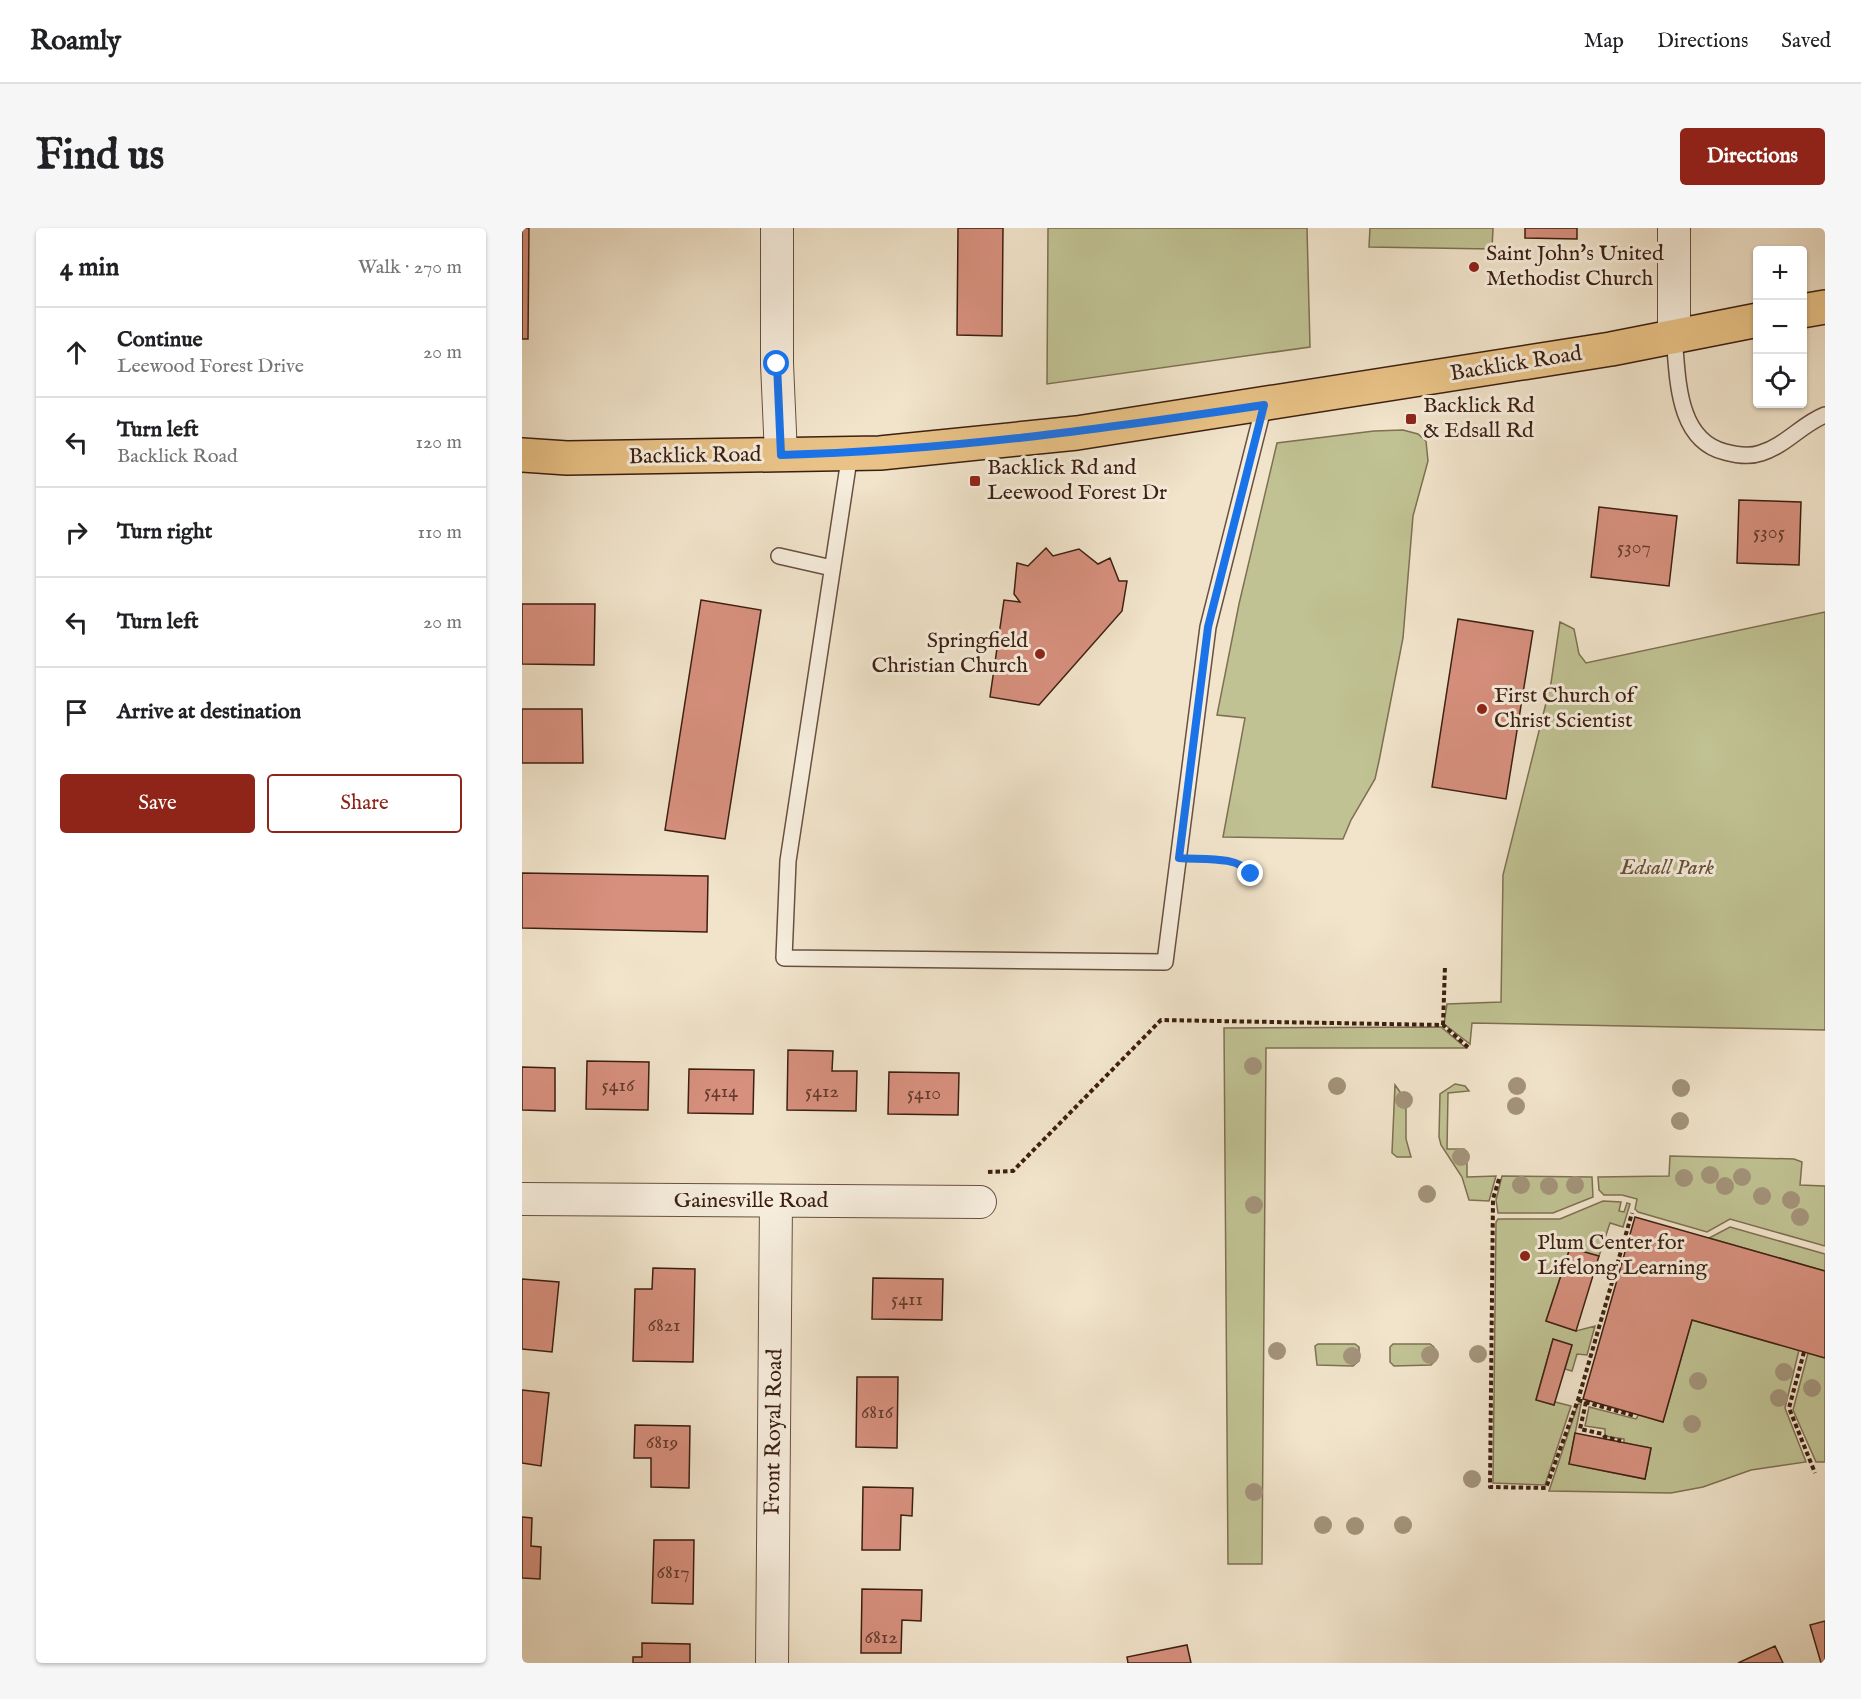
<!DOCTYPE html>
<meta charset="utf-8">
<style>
body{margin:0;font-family:"IM FELL English",serif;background:#f6f6f6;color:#202124}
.controls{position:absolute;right:18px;top:18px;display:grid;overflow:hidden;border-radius:6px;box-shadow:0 2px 4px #0004}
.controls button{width:54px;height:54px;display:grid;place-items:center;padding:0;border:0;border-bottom:2px solid #e0e0e0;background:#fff;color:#202124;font:30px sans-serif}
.stop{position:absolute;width:18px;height:18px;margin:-14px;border:4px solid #1a73e8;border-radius:50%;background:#fff}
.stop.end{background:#1a73e8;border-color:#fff;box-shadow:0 2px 6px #0008}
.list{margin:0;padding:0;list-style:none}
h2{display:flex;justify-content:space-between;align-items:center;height:78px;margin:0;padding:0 24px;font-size:26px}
h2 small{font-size:20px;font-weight:400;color:#757577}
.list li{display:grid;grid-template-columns:39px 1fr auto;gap:18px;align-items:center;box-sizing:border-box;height:90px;padding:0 24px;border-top:2px solid #e0e0e0}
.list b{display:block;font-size:22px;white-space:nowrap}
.list p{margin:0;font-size:20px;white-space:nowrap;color:#757577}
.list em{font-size:20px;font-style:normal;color:#757577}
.actions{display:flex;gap:12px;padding:18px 24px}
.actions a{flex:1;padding:14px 0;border:2px solid #8f2418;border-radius:6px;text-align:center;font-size:21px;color:#8f2418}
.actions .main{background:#8f2418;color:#fff}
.icon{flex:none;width:33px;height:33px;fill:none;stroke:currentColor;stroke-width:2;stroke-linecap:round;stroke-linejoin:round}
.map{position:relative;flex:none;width:1303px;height:1435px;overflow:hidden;border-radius:6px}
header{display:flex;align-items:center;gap:36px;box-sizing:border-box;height:84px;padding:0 30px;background:#fff;border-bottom:2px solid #e0e0e0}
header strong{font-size:28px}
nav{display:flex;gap:33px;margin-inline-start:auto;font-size:21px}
.intro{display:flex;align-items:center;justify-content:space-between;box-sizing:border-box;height:144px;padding:0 36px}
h1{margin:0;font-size:42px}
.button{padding:15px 27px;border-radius:6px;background:#8f2418;color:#fff;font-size:21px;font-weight:700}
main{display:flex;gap:36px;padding:0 36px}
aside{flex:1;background:#fff;border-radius:6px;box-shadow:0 2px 4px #0004}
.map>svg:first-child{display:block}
</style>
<header>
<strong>Roamly</strong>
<nav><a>Map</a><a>Directions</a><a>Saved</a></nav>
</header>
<div class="intro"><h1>Find us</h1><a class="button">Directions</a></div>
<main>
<aside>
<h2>4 min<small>Walk · 270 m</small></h2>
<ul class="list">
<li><svg class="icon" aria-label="ahead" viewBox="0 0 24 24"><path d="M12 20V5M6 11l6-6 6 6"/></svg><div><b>Continue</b><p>Leewood Forest Drive</p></div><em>20 m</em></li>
<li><svg class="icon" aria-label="left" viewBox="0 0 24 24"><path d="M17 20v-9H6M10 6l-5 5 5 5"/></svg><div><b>Turn left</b><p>Backlick Road</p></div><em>120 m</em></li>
<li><svg class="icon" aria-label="right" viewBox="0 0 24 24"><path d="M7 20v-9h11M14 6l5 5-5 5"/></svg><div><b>Turn right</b></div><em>110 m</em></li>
<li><svg class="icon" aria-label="left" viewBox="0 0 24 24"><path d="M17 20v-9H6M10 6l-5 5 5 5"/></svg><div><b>Turn left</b></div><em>20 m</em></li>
<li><svg class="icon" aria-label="arrive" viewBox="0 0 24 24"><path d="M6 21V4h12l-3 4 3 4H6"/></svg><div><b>Arrive at destination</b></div></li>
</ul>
<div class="actions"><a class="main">Save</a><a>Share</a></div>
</aside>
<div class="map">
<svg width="1303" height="1435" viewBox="0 0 1303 1435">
<rect width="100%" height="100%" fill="#f1e4cb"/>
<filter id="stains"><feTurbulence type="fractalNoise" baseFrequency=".00333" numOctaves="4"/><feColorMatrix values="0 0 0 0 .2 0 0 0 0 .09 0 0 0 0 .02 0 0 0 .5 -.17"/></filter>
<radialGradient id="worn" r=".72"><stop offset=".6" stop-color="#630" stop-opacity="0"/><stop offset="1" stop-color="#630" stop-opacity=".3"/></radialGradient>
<path fill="#c0c293" stroke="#7e7052" stroke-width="1.5" d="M 526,0 L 785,0 L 788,119 L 525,156 Z
M 848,0 L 971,0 L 970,21 L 847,19 Z
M 881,202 L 896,206 L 904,213 L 906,233 L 891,288 L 881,410 L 857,533 L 853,551 L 829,592 L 821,611 L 701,609 L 723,490 L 695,487 L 717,376 L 755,215 L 852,203 Z
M 1303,384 L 1303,802 L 950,795 L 948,816 L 922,796 L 925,776 L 979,774 L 981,647 L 1029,455 L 1038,394 L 1052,401 L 1057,426 L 1064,435 Z
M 919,799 L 944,820 L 744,820 L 740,1336 L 706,1336 L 702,800 Z
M 933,856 L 943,858 L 947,863 L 926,865 L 925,921 L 942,921 L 945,924 L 945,949 L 974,948 L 967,973 L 947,972 L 940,949 L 919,917 L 917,909 L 918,866 Z
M 873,857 L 884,872 L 884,911 L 889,929 L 875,929 L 870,925 Z
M 1148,928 L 1272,931 L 1280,934 L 1278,957 L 1303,958 L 1303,1018 L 1208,991 L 1185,1004 L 1116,984 L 1113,981 L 1115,971 L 1100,967 L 1082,967 L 1077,962 L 1076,949 L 1147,948 Z
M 980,948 L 1070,949 L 1071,969 L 1031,985 L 976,985 L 974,972 Z
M 1081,973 L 1099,974 L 1097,983 L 1102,984 L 1105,975 L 1108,976 L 1101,999 L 1088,995 L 1077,1028 L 1048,1020 L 1024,1093 L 1054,1103 L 1073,1098 L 1065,1127 L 1055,1126 L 1050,1143 L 1043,1141 L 1050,1117 L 1031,1111 L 1014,1171 L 1032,1177 L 1033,1174 L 1049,1178 L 1023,1257 L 971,1255 L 974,994 L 976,991 L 1038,991 Z
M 1208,999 L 1303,1026 L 1303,1043 L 1187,1010 Z
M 1170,1092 L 1277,1122 L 1263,1180 L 1284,1234 L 1229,1242 L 1181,1259 L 1149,1265 L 1027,1263 L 1056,1176 L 1059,1176 L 1047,1236 L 1123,1251 L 1129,1220 L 1102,1215 L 1102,1211 L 1083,1208 L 1083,1201 L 1063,1198 L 1067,1179 L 1114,1191 L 1117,1186 L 1141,1194 Z
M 796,1116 L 833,1116 L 837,1119 L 837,1133 L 831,1138 L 795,1137 L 793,1118 Z
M 871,1116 L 908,1116 L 912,1119 L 912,1134 L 909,1137 L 872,1138 L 868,1134 L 868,1119 Z
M 1286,1125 L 1303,1130 L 1303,1234 L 1294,1234 L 1271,1182 Z"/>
<path fill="#d7907e" stroke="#3c1f11" stroke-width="1.5" d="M 0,0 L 7,0 L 6,111 L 0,111 Z
M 436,0 L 481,0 L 480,108 L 435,107 Z
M 1003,0 L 1055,0 L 1055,11 L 1003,10 Z
M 1217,272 L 1279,274 L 1277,337 L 1215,335 Z
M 1077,279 L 1155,288 L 1147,358 L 1069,349 Z
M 524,320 L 531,328 L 557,321 L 576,336 L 588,330 L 597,353 L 605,353 L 600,383 L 517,477 L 468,469 L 482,372 L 498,374 L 492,366 L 495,335 L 506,338 Z
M 179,372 L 239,382 L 203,611 L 143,602 Z
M 0,376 L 73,376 L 72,437 L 0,436 Z
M 936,391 L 1011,403 L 984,571 L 910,559 Z
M 0,481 L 60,481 L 61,535 L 0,535 Z
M 0,645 L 186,648 L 185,704 L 0,700 Z
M 266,822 L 311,823 L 310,843 L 335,843 L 334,883 L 265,882 Z
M 65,833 L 127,834 L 126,882 L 64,881 Z
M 0,839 L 33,840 L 33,883 L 0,882 Z
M 167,841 L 232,842 L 231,886 L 166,885 Z
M 367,844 L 437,845 L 436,887 L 366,886 Z
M 1113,989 L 1303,1043 L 1303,1130 L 1170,1092 L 1141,1194 L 1061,1171 Z
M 1048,1020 L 1077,1028 L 1054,1103 L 1024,1093 Z
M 131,1040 L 173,1041 L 171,1134 L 111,1133 L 113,1061 L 130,1061 Z
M 351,1050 L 421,1051 L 420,1092 L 350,1091 Z
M 0,1051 L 37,1054 L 30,1124 L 0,1121 Z
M 1031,1111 L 1050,1117 L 1032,1177 L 1014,1172 Z
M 335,1149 L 376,1149 L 375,1220 L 334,1219 Z
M 0,1162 L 27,1165 L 19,1238 L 0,1235 Z
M 113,1197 L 168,1198 L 167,1260 L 129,1259 L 129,1230 L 112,1230 Z
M 1053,1205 L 1129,1220 L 1123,1251 L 1047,1236 Z
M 341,1259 L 391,1260 L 390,1288 L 379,1287 L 378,1322 L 340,1322 Z
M 0,1289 L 10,1290 L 9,1318 L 19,1319 L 18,1351 L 0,1350 Z
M 132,1312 L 172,1312 L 171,1376 L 130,1375 Z
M 340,1361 L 400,1362 L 399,1393 L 380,1392 L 379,1425 L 339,1425 Z
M 1303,1393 L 1303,1435 L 1299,1435 L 1288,1397 Z
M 120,1415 L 168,1416 L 168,1435 L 111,1435 L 111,1429 L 120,1429 Z
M 665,1417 L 669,1435 L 606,1435 L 605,1429 Z
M 1253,1418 L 1261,1435 L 1216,1435 Z"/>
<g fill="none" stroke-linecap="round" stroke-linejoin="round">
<defs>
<path id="lane" d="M 1152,109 C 1156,148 1154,212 1203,224 C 1214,227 1228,229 1239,225 C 1263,218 1280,196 1303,187
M 328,225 L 266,633 L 262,730 L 643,734 L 686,399 L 742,177
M 257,328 L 310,340"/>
<path id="street" d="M 255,0 L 255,136 L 259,227
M 1152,0 L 1152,109
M 0,971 L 458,974
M 250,1435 L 254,973"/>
<path id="primary" d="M 1280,83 L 1303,79
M 0,227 L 45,230 L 358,225 L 555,205 L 1089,121 L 1236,92"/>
</defs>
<use href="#lane" stroke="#695040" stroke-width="18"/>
<use href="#street" stroke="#695040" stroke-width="34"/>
<use href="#primary" stroke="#3c1f11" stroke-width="36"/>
<path stroke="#3c1f11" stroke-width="4" stroke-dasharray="4.5 3" stroke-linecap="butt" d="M 678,632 C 696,633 718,630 729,646
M 921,797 L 923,738
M 466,944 L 491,943 L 639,792 L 921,797 L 948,821
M 977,951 L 971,971 L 968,1259 L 1024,1260 L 1056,1172 L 1110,985
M 1282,1124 L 1267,1180 L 1293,1245
M 1056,1172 L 1113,1188
M 1064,1174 L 1058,1201 L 1081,1206 L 1083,1209 L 1099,1213"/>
<use href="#lane" stroke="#f6eddd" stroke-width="15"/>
<use href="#street" stroke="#f6eddd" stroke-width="32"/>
<use href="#primary" stroke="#e8c286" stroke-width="33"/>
</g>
<g fill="#a3937a">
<circle cx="731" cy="838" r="9"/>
<circle cx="815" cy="858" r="9"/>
<circle cx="995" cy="858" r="9"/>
<circle cx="1159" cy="860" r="9"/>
<circle cx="882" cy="872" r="9"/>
<circle cx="994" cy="878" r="9"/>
<circle cx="1158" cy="893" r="9"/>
<circle cx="939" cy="929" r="9"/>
<circle cx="1188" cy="947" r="9"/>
<circle cx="1220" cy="949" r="9"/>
<circle cx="1162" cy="950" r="9"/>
<circle cx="999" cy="957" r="9"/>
<circle cx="1053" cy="957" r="9"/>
<circle cx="1027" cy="958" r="9"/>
<circle cx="1203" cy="958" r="9"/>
<circle cx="905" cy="966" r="9"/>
<circle cx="1240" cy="968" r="9"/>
<circle cx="1269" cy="972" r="9"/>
<circle cx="732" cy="977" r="9"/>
<circle cx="1278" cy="989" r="9"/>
<circle cx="755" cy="1123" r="9"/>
<circle cx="956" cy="1126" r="9"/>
<circle cx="908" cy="1127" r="9"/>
<circle cx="830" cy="1128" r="9"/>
<circle cx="1262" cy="1144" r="9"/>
<circle cx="1176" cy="1153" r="9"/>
<circle cx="1290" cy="1160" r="9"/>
<circle cx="1257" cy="1170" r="9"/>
<circle cx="1170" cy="1196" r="9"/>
<circle cx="950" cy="1251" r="9"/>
<circle cx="732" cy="1264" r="9"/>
<circle cx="801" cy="1297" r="9"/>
<circle cx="881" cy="1297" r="9"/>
<circle cx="833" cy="1298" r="9"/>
</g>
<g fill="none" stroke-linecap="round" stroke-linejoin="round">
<path stroke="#1a73e8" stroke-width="8" d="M 255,136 L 259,227 C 423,223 580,201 742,177 L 686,399 L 657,630 C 679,632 716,627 729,646"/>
</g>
<g fill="#8f2418" stroke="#f6eddd" stroke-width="2">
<circle cx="952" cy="39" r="6"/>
<rect x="883" y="185" width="12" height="12" rx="3"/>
<rect x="447" y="247" width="12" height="12" rx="3"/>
<circle cx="518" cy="426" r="6"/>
<circle cx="960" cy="481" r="6"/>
<circle cx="1003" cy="1028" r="6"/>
</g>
<g text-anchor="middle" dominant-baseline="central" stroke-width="6" stroke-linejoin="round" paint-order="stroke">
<g font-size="20" fill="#633b2c">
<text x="1247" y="304">5305</text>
<text x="1112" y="319">5307</text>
<text x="96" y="857">5416</text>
<text x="199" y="863">5414</text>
<text x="300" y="863">5412</text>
<text x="402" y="865">5410</text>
<text x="385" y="1071">5411</text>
<text x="142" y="1097">6821</text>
<text x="355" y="1184">6816</text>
<text x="140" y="1214">6819</text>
<text x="151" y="1344">6817</text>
<text x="359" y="1409">6812</text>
</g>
<g font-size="22" fill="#3c1f11" stroke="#f6eddd" text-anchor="start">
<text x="964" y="26">Saint John's United<tspan x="964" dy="25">Methodist Church</tspan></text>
<text x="901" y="178">Backlick Rd<tspan x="901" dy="25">&amp; Edsall Rd</tspan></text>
<text x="465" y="240">Backlick Rd and<tspan x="465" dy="25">Leewood Forest Dr</tspan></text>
<text x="506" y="413" text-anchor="end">Springfield<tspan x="506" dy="25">Christian Church</tspan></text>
<text x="972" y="468">First Church of<tspan x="972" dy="25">Christ Scientist</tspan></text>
<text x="1015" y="1015">Plum Center for<tspan x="1015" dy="25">Lifelong Learning</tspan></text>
</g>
<g font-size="22" fill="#3c1f11" stroke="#f6eddd">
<text transform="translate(994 136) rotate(-9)">Backlick Road</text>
<text transform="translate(173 228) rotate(-1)">Backlick Road</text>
<text x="229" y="973">Gainesville Road</text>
<text transform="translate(252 1204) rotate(-89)">Front Royal Road</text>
</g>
<g font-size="22" font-style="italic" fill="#645038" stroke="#f6eddd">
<text x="1145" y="640">Edsall Park</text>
</g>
</g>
<rect width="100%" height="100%" filter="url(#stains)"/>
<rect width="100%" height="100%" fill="url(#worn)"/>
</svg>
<div class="controls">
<button>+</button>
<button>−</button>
<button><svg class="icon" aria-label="locate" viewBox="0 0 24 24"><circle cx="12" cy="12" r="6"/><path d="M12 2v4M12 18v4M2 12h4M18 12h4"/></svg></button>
</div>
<div class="stop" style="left:255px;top:136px"></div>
<div class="stop end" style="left:729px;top:646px"></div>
</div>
</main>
